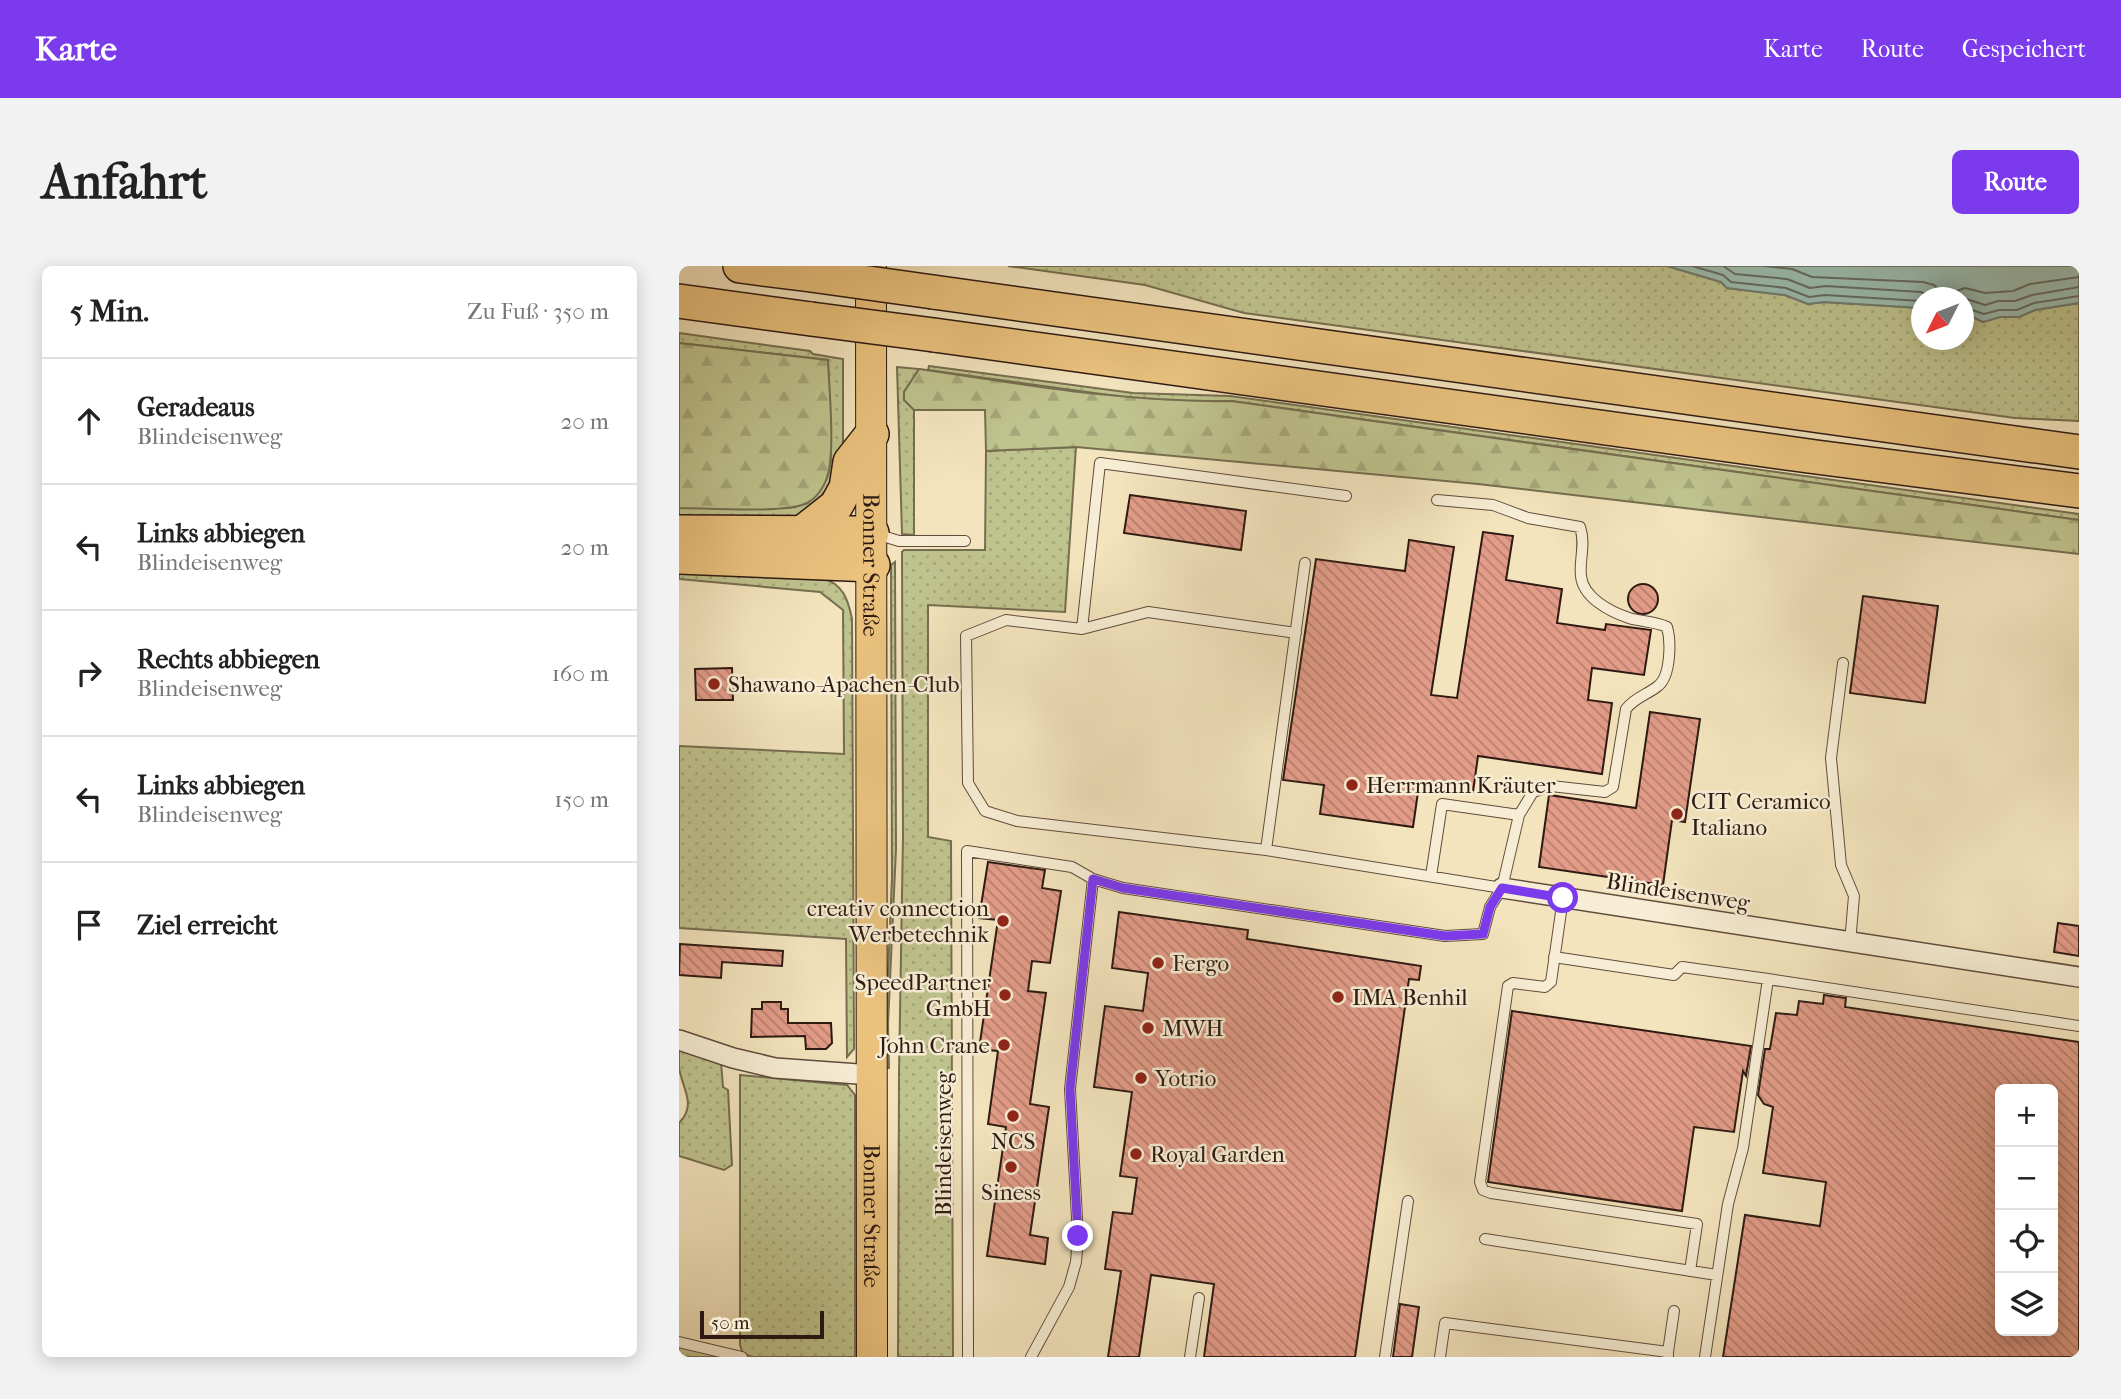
<!DOCTYPE html>
<html lang="de">
<meta charset="utf-8">
<style>
body{margin:0;font-family:"IM FELL French Canon",serif;background:#f2f2f2;color:#222}
.controls{position:absolute;right:21px;bottom:21px;display:grid;overflow:hidden;border-radius:10px;box-shadow:0 4px 18px #0003}
.controls button{width:63px;height:63px;display:grid;place-items:center;padding:0;border:0;border-bottom:2px solid #e0e0e0;background:#fff;color:#222;font:35px sans-serif}
.compass{position:absolute;left:1232px;top:21px;width:63px;height:63px;border-radius:50%;background:#fff;box-shadow:0 4px 18px #0003;rotate:228deg}
.scale{position:absolute;left:21px;bottom:18px;width:124px;box-sizing:border-box;padding-left:7px;border:4px solid #2e1a12;border-top:0;font-size:19px;line-height:24px;white-space:nowrap;color:#2e1a12;-webkit-text-stroke:5px #f7edd4;paint-order:stroke}
.stop{position:absolute;width:21px;height:21px;margin:-16px;border:5px solid #7c3aed;border-radius:50%;background:#fff}
.stop.end{background:#7c3aed;border-color:#fff;box-shadow:0 2px 7px #0008}
.list{margin:0;padding:0;list-style:none}
h2{display:flex;justify-content:space-between;align-items:center;height:91px;margin:0;padding:0 28px;font-size:30px}
h2 small{font-size:23px;font-weight:400;color:#767676}
.list li{display:grid;grid-template-columns:46px 1fr auto;gap:21px;align-items:center;box-sizing:border-box;height:126px;padding:0 28px;border-top:2px solid #e0e0e0}
.list b{display:block;font-size:26px;white-space:nowrap}
.list p{margin:0;font-size:23px;white-space:nowrap;color:#767676}
.list em{font-size:23px;font-style:normal;color:#767676}
.icon{flex:none;width:38px;height:38px;fill:none;stroke:currentColor;stroke-width:2;stroke-linecap:round;stroke-linejoin:round}
.map{position:relative;flex:none;width:1400px;height:1091px;overflow:hidden;border-radius:10px}
header{display:flex;align-items:center;gap:42px;box-sizing:border-box;height:98px;padding:0 35px;background:#7c3aed;color:#fff}
header strong{font-size:33px}
nav{display:flex;gap:38px;margin-inline-start:auto;font-size:24px}
.intro{display:flex;align-items:center;justify-content:space-between;box-sizing:border-box;height:168px;padding:0 42px}
h1{margin:0;font-size:49px}
.button{padding:18px 32px;border-radius:10px;background:#7c3aed;color:#fff;font-size:24px;font-weight:700}
main{display:flex;gap:42px;padding:0 42px}
aside{flex:1;background:#fff;border-radius:10px;box-shadow:0 4px 18px #0003}
.map>svg:first-child{display:block}
</style>
<header>
<strong>Karte</strong>
<nav><a>Karte</a><a>Route</a><a>Gespeichert</a></nav>
</header>
<div class="intro"><h1>Anfahrt</h1><a class="button">Route</a></div>
<main>
<aside>
<h2>5 Min.<small>Zu Fuß · 350 m</small></h2>
<ul class="list">
<li><svg class="icon" aria-label="ahead" viewBox="0 0 24 24"><path d="M12 20V5M6 11l6-6 6 6"/></svg><div><b>Geradeaus</b><p>Blindeisenweg</p></div><em>20 m</em></li>
<li><svg class="icon" aria-label="left" viewBox="0 0 24 24"><path d="M17 20v-9H6M10 6l-5 5 5 5"/></svg><div><b>Links abbiegen</b><p>Blindeisenweg</p></div><em>20 m</em></li>
<li><svg class="icon" aria-label="right" viewBox="0 0 24 24"><path d="M7 20v-9h11M14 6l5 5-5 5"/></svg><div><b>Rechts abbiegen</b><p>Blindeisenweg</p></div><em>160 m</em></li>
<li><svg class="icon" aria-label="left" viewBox="0 0 24 24"><path d="M17 20v-9H6M10 6l-5 5 5 5"/></svg><div><b>Links abbiegen</b><p>Blindeisenweg</p></div><em>150 m</em></li>
<li><svg class="icon" aria-label="arrive" viewBox="0 0 24 24"><path d="M6 21V4h12l-3 4 3 4H6"/></svg><div><b>Ziel erreicht</b></div></li>
</ul>
</aside>
<div class="map">
<svg width="1400" height="1091" viewBox="0 0 1400 1091">
<defs>
<pattern id="grass-dots" width="8" height="8" patternUnits="userSpaceOnUse" patternTransform="scale(1.75)"><rect width="8" height="8" fill="#bfc38e"/><path d="M2 2h.1M6 6h.1" fill="none" stroke="#a4a779" stroke-width="1.8" stroke-linecap="round"/></pattern>
<pattern id="forest-firs" width="22" height="20" patternUnits="userSpaceOnUse" patternTransform="scale(1.75)"><rect width="22" height="20" fill="#bfc38e"/><path d="M5 1l3.5 6h-7zM16 11l3.5 6h-7z" fill="#a4a779"/></pattern>
<pattern id="building-back-hatch" width="6" height="6" patternUnits="userSpaceOnUse" patternTransform="scale(1.75)"><rect width="6" height="6" fill="#e29c88"/><path d="M-1 5l2 2M0 0l6 6M5-1l2 2" fill="none" stroke="#b87e6e"/></pattern>
</defs>
<rect width="100%" height="100%" fill="#f3e4bd"/>
<filter id="stains"><feTurbulence type="fractalNoise" baseFrequency=".00286" numOctaves="4"/><feColorMatrix values="0 0 0 0 .2 0 0 0 0 .09 0 0 0 0 .02 0 0 0 .5 -.17"/></filter>
<radialGradient id="worn" r=".72"><stop offset=".6" stop-color="#630" stop-opacity="0"/><stop offset="1" stop-color="#630" stop-opacity=".3"/></radialGradient>
<path fill="url(#grass-dots)" stroke="#766e50" stroke-width="2" d="M 329,0 L 988,0 L 1042,16 L 1048,22 L 1106,29 L 1129,38 L 1145,36 L 1242,42 L 1242,74 L 1284,74 L 1285,47 L 1304,56 L 1321,51 L 1340,51 L 1356,44 L 1400,37 L 1400,155 L 1336,152 L 565,47 L 466,19 Z
M 0,67 L 131,85 L 134,88 L 164,93 L 164,205 L 134,249 L 0,256 L 0,242 L 110,242 L 129,237 L 148,212 L 152,195 L 149,94 L 0,77 Z
M 250,100 L 454,127 L 551,130 L 1400,248 L 1400,254 L 553,135 L 499,136 L 452,132 L 249,104 Z
M 218,101 L 240,103 L 225,126 L 226,134 L 235,144 L 235,269 L 223,268 Z
M 397,181 L 386,346 L 249,339 L 249,571 L 272,575 L 274,1091 L 219,1091 L 220,807 L 224,571 L 223,286 L 225,284 L 306,284 L 307,185 Z
M 216,296 L 217,583 L 209,758 L 210,802 L 205,802 L 213,612 L 212,299 Z
M 0,304 L 143,312 C 164,318 169,333 173,353 L 175,783 L 168,791 L 167,673 L 0,662 L 0,480 L 165,488 L 164,344 L 141,326 L 0,313 Z
M 0,783 L 42,796 L 44,821 L 49,824 L 53,899 L 45,904 L 0,890 L 0,857 C 19,838 2,821 0,801 C 0,796 0,789 0,783 Z
M 61,809 L 168,819 L 176,829 L 176,1091 L 74,1091 L 64,1088 L 61,1079 Z"/>
<path fill="url(#forest-firs)" stroke="#766e50" stroke-width="2" d="M 0,77 L 149,94 C 150,124 155,167 151,196 C 150,211 143,229 128,237 C 108,248 27,242 0,242 Z
M 240,103 C 343,118 448,137 552,135 L 1400,254 L 1400,288 L 799,218 L 397,181 L 307,185 L 306,144 L 235,144 L 225,134 L 225,126 Z
M 0,1078 L 54,1091 L 0,1091 Z"/>
<path fill="#9bbeb2" stroke="#6f7c72" stroke-width="2" d="M 988,0 L 1400,0 L 1400,37 L 1356,44 L 1340,51 L 1321,51 L 1304,56 L 1285,47 L 1284,32 L 1242,32 L 1242,42 L 1145,36 L 1129,38 L 1106,29 L 1048,22 L 1042,16 Z"/>
<g fill="none" stroke-linecap="round" stroke-linejoin="round">
<path stroke="#646c62" stroke-width="2" d="M 1013,0 L 1044,9 L 1052,16 L 1107,22 L 1130,31 L 1146,29 L 1242,35
M 1044,0 L 1056,8 L 1108,13 L 1131,22 L 1147,20 L 1242,26 L 1253,32
M 1085,0 L 1113,3 L 1133,11 L 1244,16 L 1255,19 L 1266,29 L 1286,22 L 1306,27 L 1334,25 L 1351,18 L 1400,11
M 1284,32 L 1306,39 L 1319,35 L 1336,35 L 1353,29 L 1400,21
M 1284,41 L 1305,48 L 1320,44 L 1338,44 L 1355,37 L 1400,30"/>
</g>
<path fill="url(#building-back-hatch)" stroke="#2e1a12" stroke-width="2" fill-rule="evenodd" d="M 451,229 L 567,245 L 562,284 L 445,267 Z
M 804,266 L 834,270 L 827,314 L 883,323 L 878,357 L 926,364 L 927,358 L 972,364 L 965,409 L 913,402 L 909,434 L 933,437 L 923,508 L 799,490 L 794,526 L 740,519 L 734,561 L 641,548 L 645,519 L 604,514 L 637,293 L 726,305 L 730,274 L 775,281 L 752,429 L 778,432 Z
M949 333a15 15 0 1 1 30 0a15 15 0 1 1-30 0Z
M 1184,330 L 1259,340 L 1246,437 L 1171,427 Z
M 53,402 L 54,434 L 17,434 L 16,403 Z
M 971,446 L 1021,453 L 1006,556 L 993,554 L 984,619 L 860,601 L 870,529 L 957,542 Z
M 309,596 L 366,604 L 363,622 L 382,625 L 371,697 L 353,695 L 349,725 L 367,727 L 351,838 L 370,841 L 351,969 L 369,972 L 366,998 L 308,990 L 327,861 L 309,858 L 319,785 L 300,783 L 319,654 L 300,652 Z
M 440,646 L 569,664 L 568,673 L 742,700 L 740,714 L 730,713 L 676,1091 L 525,1091 L 535,1018 L 472,1009 L 460,1091 L 429,1091 L 442,1005 L 426,1003 L 434,946 L 453,948 L 458,912 L 441,910 L 453,826 L 415,821 L 426,740 L 464,745 L 469,707 L 433,702 Z
M 1379,657 L 1400,660 L 1400,690 L 1375,686 Z
M 1,678 L 104,685 L 103,700 L 43,696 L 42,712 L 0,709 Z
M 1145,729 L 1167,732 L 1166,741 L 1400,776 L 1400,1091 L 1044,1091 L 1066,949 L 1141,960 L 1147,916 L 1084,907 L 1094,841 L 1085,838 L 1079,829 L 1086,783 L 1091,783 L 1097,747 L 1118,749 L 1120,735 L 1144,738 ZM 1321,823 L 1374,823 L 1374,1065 L 1321,1065 Z
M 83,736 L 102,736 L 102,743 L 109,743 L 109,757 L 152,757 L 153,777 L 147,783 L 127,783 L 126,770 L 72,771 L 73,743 L 83,743 Z
M 833,745 L 1072,780 L 1067,810 L 1064,805 L 1055,866 L 1015,861 L 1003,945 L 809,916 Z
M 721,1038 L 740,1041 L 733,1091 L 714,1091 Z"/>
<g fill="none" stroke-linecap="round" stroke-linejoin="round">
<defs>
<path id="lane" d="M 197,268 L 220,275 L 286,275
M 403,363 L 421,197 L 667,230
M 617,367 L 469,346 L 403,363 L 327,354 L 287,370 L 289,517 L 306,545 L 338,555 L 587,584 L 823,622
M 1164,397 L 1152,492 L 1162,599 L 1175,630 L 1171,677
M 587,584 L 626,297
M 752,610 L 763,538 L 840,549
M 414,613 L 444,622 L 766,670 L 804,668 L 811,641 L 823,622 L 840,549 L 854,526 L 872,520 L 926,526 L 934,521 L 947,443 C 956,431 968,429 979,420 C 992,410 992,375 988,361 C 975,355 963,356 950,352 C 932,346 904,332 902,310 C 900,294 907,278 901,261 L 849,252 L 814,239 L 758,234
M 884,632 L 872,716 L 866,721 L 834,717 L 829,720 L 801,916 L 804,924 L 812,927 L 1018,958 L 1011,1005
M 875,691 L 995,709 L 1003,701 L 1089,713
M 806,973 L 1038,1009
M 0,1076 L 63,1091
M 989,1086 L 995,1045
M 289,1091 L 288,585 L 393,601 L 414,613 L 391,823 L 399,970 L 397,996 L 390,1021 L 352,1091
M 511,1091 L 520,1032
M 706,1091 L 729,935
M 761,1091 L 766,1057 L 989,1086 L 989,1091
M 1026,1091 L 1049,938 L 1064,882 L 1089,713 L 1400,760"/>
<path id="street" d="M 823,622 L 1400,711
M 0,774 L 54,792 L 96,802 L 193,809"/>
<g id="primary">
<path id="s1" d="M 192,0 L 193,1091"/>
</g>
<path id="highway" d="M 61,0 L 132,9
M 254,26 L 1400,186
M 0,35 L 132,53
M 255,69 L 1137,191 L 1400,225
M 0,266 L 193,267
M 124,266 L 157,240 L 167,222 L 171,196 L 193,168
M 0,291 L 194,299"/>
</defs>
<use href="#lane" stroke="#5f4c3d" stroke-width="12"/>
<use href="#street" stroke="#5f4c3d" stroke-width="22"/>
<use href="#primary" stroke="#2e1a12" stroke-width="32"/>
<use href="#highway" stroke="#2e1a12" stroke-width="36"/>
<use href="#lane" stroke="#f7edd4" stroke-width="10"/>
<use href="#street" stroke="#f7edd4" stroke-width="19"/>
<use href="#primary" stroke="#eac27e" stroke-width="30"/>
<use href="#highway" stroke="#eac27e" stroke-width="33"/>
<defs>
<path id="highway-bridge" d="M 132,9 L 254,26
M 132,53 L 255,69"/>
</defs>
<use href="#highway-bridge" stroke="#2e1a12" stroke-width="36" stroke-linecap="butt"/>
<use href="#highway-bridge" stroke="#eac27e" stroke-width="33"/>
</g>
<g fill="none" stroke-linecap="round" stroke-linejoin="round">
<path stroke="#7c3aed" stroke-width="9" d="M 399,970 L 391,823 L 414,613 L 444,622 L 766,670 L 804,668 L 811,641 L 823,622 L 884,632"/>
</g>
<g fill="#8f2418" stroke="#f7edd4" stroke-width="2.5">
<circle cx="35" cy="418" r="7"/>
<circle cx="673" cy="519" r="7"/>
<circle cx="998" cy="548" r="7"/>
<circle cx="324" cy="655" r="7"/>
<circle cx="479" cy="697" r="7"/>
<circle cx="326" cy="729" r="7"/>
<circle cx="659" cy="731" r="7"/>
<circle cx="469" cy="762" r="7"/>
<circle cx="325" cy="779" r="7"/>
<circle cx="462" cy="812" r="7"/>
<circle cx="334" cy="850" r="7"/>
<circle cx="457" cy="888" r="7"/>
<circle cx="332" cy="901" r="7"/>
</g>
<g text-anchor="middle" dominant-baseline="central" stroke-width="5" stroke-linejoin="round" paint-order="stroke">
<g font-size="23" fill="#2e1a12" stroke="#f7edd4">
<text stroke="none"><textPath href="#s1" startOffset="299">Bonner Straße</textPath></text>
<text transform="translate(999 626) rotate(9)">Blindeisenweg</text>
<text transform="translate(264 878) rotate(-90)">Blindeisenweg</text>
<text stroke="none"><textPath href="#s1" startOffset="950">Bonner Straße</textPath></text>
</g>
<g font-size="23" fill="#2e1a12" stroke="#f7edd4" text-anchor="start">
<text x="49" y="418">Shawano-Apachen-Club</text>
<text x="687" y="519">Herrmann Kräuter</text>
<text x="1012" y="535">CIT Ceramico<tspan x="1012" dy="26">Italiano</tspan></text>
<text x="310" y="642" text-anchor="end">creativ connection<tspan x="310" dy="26">Werbetechnik</tspan></text>
<text x="493" y="697">Fergo</text>
<text x="312" y="716" text-anchor="end">SpeedPartner<tspan x="312" dy="26">GmbH</tspan></text>
<text x="673" y="731">IMA Benhil</text>
<text x="483" y="762">MWH</text>
<text x="311" y="779" text-anchor="end">John Crane</text>
<text x="476" y="812">Yotrio</text>
<text x="334" y="875" text-anchor="middle">NCS</text>
<text x="471" y="888">Royal Garden</text>
<text x="332" y="926" text-anchor="middle">Siness</text>
</g>
</g>
<rect width="100%" height="100%" filter="url(#stains)"/>
<rect width="100%" height="100%" fill="url(#worn)"/>
</svg>
<div class="controls">
<button>+</button>
<button>−</button>
<button><svg class="icon" aria-label="locate" viewBox="0 0 24 24"><circle cx="12" cy="12" r="6"/><path d="M12 2v4M12 18v4M2 12h4M18 12h4"/></svg></button>
<button><svg class="icon" aria-label="layers" viewBox="0 0 24 24"><path d="M12 4l9 5-9 5-9-5zM3 14l9 5 9-5"/></svg></button>
</div>
<svg class="compass" viewBox="-18 -18 36 36"><path d="M0-13l5 13h-10z" fill="#e53935"/><path d="M0 13l5-13h-10z" fill="#767676"/></svg>
<div class="scale">50 m</div>
<div class="stop" style="left:884px;top:632px"></div>
<div class="stop end" style="left:399px;top:970px"></div>
</div>
</main>
